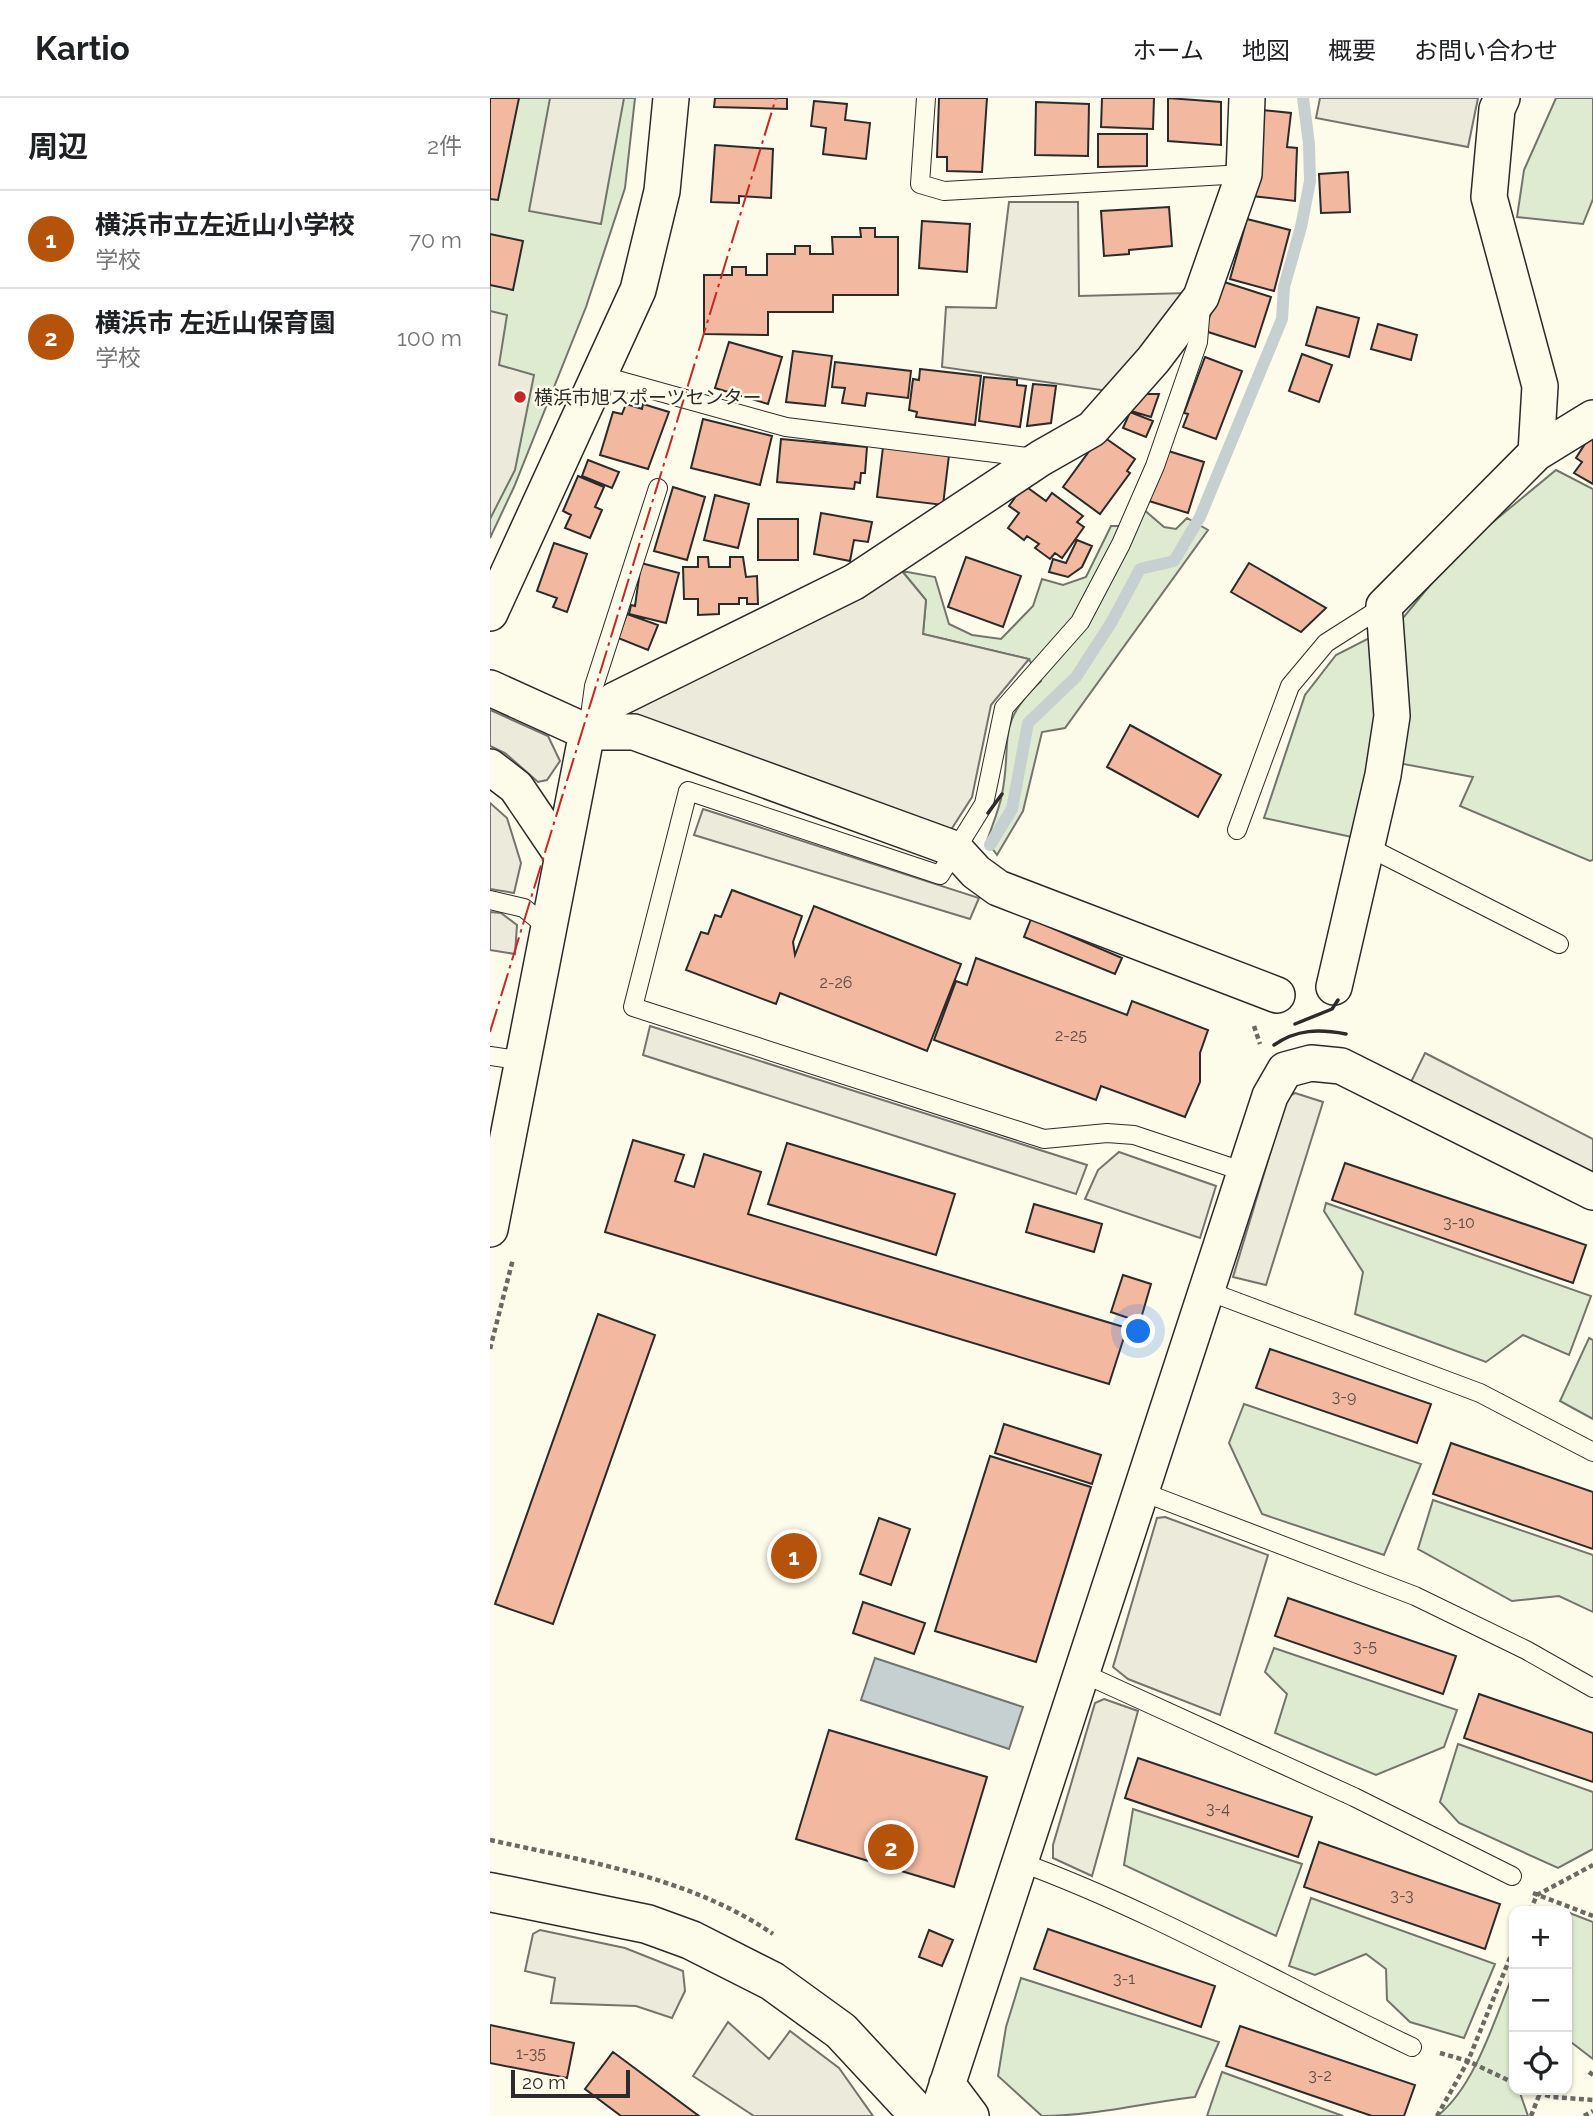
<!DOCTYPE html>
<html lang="ja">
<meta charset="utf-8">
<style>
body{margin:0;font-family:Raleway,"Noto Sans JP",sans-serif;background:#f6f6f6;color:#202124}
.controls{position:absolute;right:21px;bottom:21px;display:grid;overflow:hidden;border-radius:14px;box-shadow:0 2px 5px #0004}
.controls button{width:63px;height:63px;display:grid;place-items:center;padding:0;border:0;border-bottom:2px solid #e0e0e0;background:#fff;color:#202124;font:35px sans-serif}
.scale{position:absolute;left:21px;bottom:18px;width:119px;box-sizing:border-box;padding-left:7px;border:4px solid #2b2b2b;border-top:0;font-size:19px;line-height:24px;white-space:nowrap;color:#2b2b2b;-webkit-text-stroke:5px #fdfbea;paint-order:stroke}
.you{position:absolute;left:649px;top:1234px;width:24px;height:24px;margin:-18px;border:5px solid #fff;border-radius:50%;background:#1a73e8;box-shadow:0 0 0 10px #1a73e833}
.badge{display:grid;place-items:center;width:46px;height:46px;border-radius:50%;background:#b45309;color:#fff;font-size:23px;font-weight:700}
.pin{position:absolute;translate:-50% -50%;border:4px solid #fff;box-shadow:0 2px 7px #0006}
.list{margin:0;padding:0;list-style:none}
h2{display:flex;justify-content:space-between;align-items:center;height:91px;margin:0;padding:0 28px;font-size:30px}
h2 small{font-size:23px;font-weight:400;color:#757577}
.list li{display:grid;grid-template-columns:46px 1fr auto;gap:21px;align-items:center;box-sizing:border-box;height:98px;padding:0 28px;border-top:2px solid #e0e0e0}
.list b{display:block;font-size:26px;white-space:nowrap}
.list p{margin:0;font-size:23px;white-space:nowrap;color:#757577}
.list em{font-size:23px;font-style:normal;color:#757577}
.icon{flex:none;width:38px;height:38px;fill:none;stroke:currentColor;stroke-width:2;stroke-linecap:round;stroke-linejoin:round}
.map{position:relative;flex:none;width:1103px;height:2018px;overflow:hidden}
header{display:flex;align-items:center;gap:42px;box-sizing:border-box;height:98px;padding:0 35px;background:#fff;border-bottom:2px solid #e0e0e0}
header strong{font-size:33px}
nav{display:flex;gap:38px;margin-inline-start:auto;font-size:24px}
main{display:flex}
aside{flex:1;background:#fff}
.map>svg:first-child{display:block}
</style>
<header>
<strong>Kartio</strong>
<nav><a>ホーム</a><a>地図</a><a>概要</a><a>お問い合わせ</a></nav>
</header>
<main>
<aside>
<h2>周辺<small>2件</small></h2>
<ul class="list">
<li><span class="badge">1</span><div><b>横浜市立左近山小学校</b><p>学校</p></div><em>70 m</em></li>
<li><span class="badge">2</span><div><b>横浜市 左近山保育園</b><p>学校</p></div><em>100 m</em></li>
</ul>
</aside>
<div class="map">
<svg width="1103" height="2018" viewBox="0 0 1103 2018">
<rect width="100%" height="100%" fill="#fdfbea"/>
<path fill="#deebd1" stroke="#74746e" stroke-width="2" d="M 0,0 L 145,0 L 135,90 L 96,209 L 24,389 L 0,440 Z
M 1066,0 L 1103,0 L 1103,101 L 1093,126 L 1027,119 L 1034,72 Z
M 1066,372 L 1103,391 L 1103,762 L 1100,763 L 970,708 L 983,679 L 908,665 L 903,532 L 969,452 Z
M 645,404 L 674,429 L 686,431 L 697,420 L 718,432 L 575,630 L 552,634 L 533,713 L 507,757 L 497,743 C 502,728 509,712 512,696 C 523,642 504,627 551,583 L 539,561 L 433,536 L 436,502 L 412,473 L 445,479 L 459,526 L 482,537 L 511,541 L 543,508 L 552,481 L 573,487 L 596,479 L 621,428 L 633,428 Z
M 889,535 L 894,621 L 871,741 L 774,720 L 815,597 L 846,557 Z
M 836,1105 L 1101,1198 L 1079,1257 L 1033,1237 L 996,1264 L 865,1216 L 873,1174 L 834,1113 Z
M 1099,1240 L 1103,1242 L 1103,1321 L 1070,1303 Z
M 754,1306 L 931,1366 L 894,1457 L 772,1416 L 739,1345 Z
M 943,1402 L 1103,1457 L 1103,1514 L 1069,1498 L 1022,1503 L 928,1451 Z
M 784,1550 L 967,1612 L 954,1649 L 886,1677 L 785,1635 L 797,1596 L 775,1574 Z
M 968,1646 L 1103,1694 L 1103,1751 L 1068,1770 L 969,1725 L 950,1704 Z
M 643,1711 L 812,1766 L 786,1838 L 634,1767 Z
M 821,1800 L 1005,1866 L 974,1940 L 920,1924 L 897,1902 L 896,1871 L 876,1856 L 825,1877 L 799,1868 Z
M 1077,1814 L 1103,1824 L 1103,1961 L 1077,1941 Z
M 1024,1874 L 1024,1992 L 1029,1992 L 1038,2018 L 947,2018 C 985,1990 1006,1917 1024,1874 Z
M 531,1880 L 729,1944 L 705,1999 C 654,2005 603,2018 552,2018 L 508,1978 L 516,1929 Z
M 732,1974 L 853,2018 L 717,2018 Z"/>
<path fill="#eceadb" stroke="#74746e" stroke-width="2" d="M 60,0 L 134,0 L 111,126 L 39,113 Z
M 830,0 L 988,0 L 978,49 L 826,20 Z
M 519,104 L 588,104 L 589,198 L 697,195 L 625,294 L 452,269 L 456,209 L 506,210 Z
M 0,213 L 17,217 L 9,267 L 44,277 L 25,372 L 0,421 Z
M 412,473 L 436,502 L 433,536 L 539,561 L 501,607 L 482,699 L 457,738 L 140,616 L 136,609 Z
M 0,612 L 58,638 L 70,663 L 57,682 L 48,684 L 15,655 L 0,648 Z
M 0,705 L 17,720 L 31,765 L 24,795 L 0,791 Z
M 213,711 L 489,800 L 480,821 L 204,737 Z
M 0,814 L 11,815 L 27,827 L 25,856 L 0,852 Z
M 160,928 L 597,1067 L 586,1096 L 153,957 Z
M 935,955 L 1103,1041 L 1103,1079 L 921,984 Z
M 805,995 L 833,1004 L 776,1187 L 743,1179 L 797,999 Z
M 629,1054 L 726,1088 L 710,1140 L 595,1101 L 608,1072 Z
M 675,1419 L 778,1457 L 730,1617 L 638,1581 L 623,1569 L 667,1420 Z
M 614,1601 L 648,1613 L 602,1778 L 563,1760 L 563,1747 L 605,1605 Z
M 50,1832 L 135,1850 L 193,1873 L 195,1893 L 182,1920 L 146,1908 L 61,1905 L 65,1880 L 35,1873 L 43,1836 Z
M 238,1924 L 279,1961 L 300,1933 L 349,1970 L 383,2018 L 264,2018 L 203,1978 Z"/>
<path fill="#c7d0d0" stroke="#74746e" stroke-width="2" d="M 385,1560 L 533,1609 L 519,1651 L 371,1602 Z"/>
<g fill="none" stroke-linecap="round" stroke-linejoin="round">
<path stroke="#c7d0d0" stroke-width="12" d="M 500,747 L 522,711 L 538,625 L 586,579 L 621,525 L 650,471 L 684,463 L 710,419 L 792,221 L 794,189 L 811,129 L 820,83 L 819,46 L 813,0"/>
</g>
<path fill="#f2b8a0" stroke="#2b2b2b" stroke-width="2" d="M 0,0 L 29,0 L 8,102 L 0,101 Z
M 225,0 L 297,0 L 297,11 L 224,9 Z
M 449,0 L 497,0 L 492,74 L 457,73 L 457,59 L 447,59 Z
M 612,0 L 664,0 L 663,31 L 611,29 Z
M 678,0 L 731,4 L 731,47 L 678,43 Z
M 324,3 L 357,6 L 355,22 L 380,25 L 376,61 L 333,56 L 336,30 L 321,28 Z
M 546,4 L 599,6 L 598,58 L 545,57 Z
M 772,12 L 801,15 L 797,49 L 807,50 L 805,103 L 762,98 Z
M 608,36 L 657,36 L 657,68 L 608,69 Z
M 225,47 L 283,51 L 281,100 L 249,98 L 249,105 L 221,104 Z
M 858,74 L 860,114 L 831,115 L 829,76 Z
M 679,109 L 682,148 L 639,152 L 639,156 L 614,158 L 611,113 Z
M 757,121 L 800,132 L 784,193 L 740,181 Z
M 432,123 L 480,126 L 477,174 L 429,170 Z
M 370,130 L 385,130 L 385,139 L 408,139 L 408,197 L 343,197 L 343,214 L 278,214 L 278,237 L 214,236 L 214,177 L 242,177 L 242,169 L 256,169 L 256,177 L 277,177 L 277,156 L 305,156 L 305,148 L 320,148 L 320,156 L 343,156 L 342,139 L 371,139 Z
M 0,136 L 33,143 L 23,192 L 0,187 Z
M 731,183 L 781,199 L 765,249 L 715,233 Z
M 827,209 L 869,220 L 859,259 L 816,247 Z
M 888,226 L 927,237 L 921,262 L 881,251 Z
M 239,244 L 292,259 L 278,306 L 225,290 Z
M 303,253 L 342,258 L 335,308 L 296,304 Z
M 812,256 L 842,267 L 829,304 L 799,293 Z
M 715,259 L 752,273 L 726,341 L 693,329 L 698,316 L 694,315 Z
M 345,264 L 421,273 L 418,300 L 377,295 L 375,308 L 352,305 L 355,290 L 342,289 Z
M 430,271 L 491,278 L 485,327 L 426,319 L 427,314 L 419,312 L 423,281 L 429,282 Z
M 494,279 L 527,282 L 527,287 L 536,288 L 530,329 L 489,323 Z
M 543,286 L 566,288 L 561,325 L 537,328 Z
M 651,296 L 669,296 L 661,319 L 641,313 Z
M 136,306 L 152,311 L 153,306 L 179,314 L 158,371 L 110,357 L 123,314 L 132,316 Z
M 640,314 L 663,323 L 656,339 L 633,330 Z
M 213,321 L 282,338 L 270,387 L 201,370 Z
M 1103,333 L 1103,386 L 1084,375 L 1092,364 L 1086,360 Z
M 611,337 L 645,361 L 637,373 L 640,375 L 610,416 L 573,389 Z
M 291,341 L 377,349 L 375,375 L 371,375 L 370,385 L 365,384 L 364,391 L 287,384 Z
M 393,349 L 459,357 L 453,407 L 387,399 Z
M 675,352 L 714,364 L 698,415 L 659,403 Z
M 98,362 L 129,374 L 122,390 L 92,378 Z
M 88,378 L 114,389 L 105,409 L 112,412 L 100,440 L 75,430 L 81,417 L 73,413 Z
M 534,387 L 556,403 L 562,395 L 593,418 L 587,424 L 594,429 L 572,460 L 565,455 L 560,461 L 545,450 L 549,446 L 537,438 L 534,442 L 518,430 L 529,415 L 519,408 Z
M 183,389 L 215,399 L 197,462 L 164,453 Z
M 225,397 L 259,406 L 248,450 L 214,442 Z
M 331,415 L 382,424 L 378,444 L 364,442 L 360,463 L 324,456 Z
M 268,421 L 308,421 L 308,462 L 268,462 Z
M 587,442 L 602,448 L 592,469 L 578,479 L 559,474 L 563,461 L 576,465 Z
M 64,445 L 97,456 L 77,514 L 63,509 L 67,500 L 47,493 Z
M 208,459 L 218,459 L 219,469 L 240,469 L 240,459 L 253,459 L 256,479 L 267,478 L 268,506 L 257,506 L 257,500 L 249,500 L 249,506 L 229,506 L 229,516 L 208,517 L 208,501 L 194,501 L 193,469 L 208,469 Z
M 476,459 L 531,478 L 513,529 L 458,509 Z
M 151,465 L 189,475 L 176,525 L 139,516 L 141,507 L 145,508 Z
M 759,465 L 836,510 L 811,534 L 741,494 Z
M 137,516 L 168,527 L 158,552 L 128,540 Z
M 640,627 L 731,677 L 708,719 L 617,669 Z
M 242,792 L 312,818 L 303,844 L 305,857 L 324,808 L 471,866 L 437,953 L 290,895 L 286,906 L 196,872 L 211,834 L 218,836 L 225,817 L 231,819 Z
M 541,821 L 632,860 L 625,876 L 534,839 Z
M 486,860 L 637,917 L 642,903 L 718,932 L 710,955 L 710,984 L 695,1019 L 611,988 L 606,1002 L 444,942 L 466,883 L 477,887 Z
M 143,1042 L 194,1057 L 185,1083 L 204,1089 L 214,1056 L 271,1074 L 258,1116 L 637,1230 L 619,1286 L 115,1134 Z
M 297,1045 L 465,1096 L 446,1157 L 278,1106 Z
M 855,1065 L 1096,1147 L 1083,1185 L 842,1102 Z
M 544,1106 L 612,1126 L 604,1154 L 536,1134 Z
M 633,1177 L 661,1186 L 650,1224 L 621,1214 Z
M 108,1216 L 165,1237 L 63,1526 L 5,1506 Z
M 780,1251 L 941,1306 L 927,1345 L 766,1290 Z
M 514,1326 L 611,1357 L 602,1386 L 505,1355 Z
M 961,1345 L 1103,1394 L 1103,1451 L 943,1396 Z
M 500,1358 L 601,1389 L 546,1564 L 445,1533 Z
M 389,1420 L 420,1431 L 401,1487 L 370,1476 Z
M 798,1500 L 966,1558 L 953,1596 L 785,1538 Z
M 373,1504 L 435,1525 L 424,1556 L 363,1535 Z
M 989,1596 L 1103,1635 L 1103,1684 L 974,1640 Z
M 339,1632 L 497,1679 L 464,1789 L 306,1741 Z
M 648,1660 L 822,1719 L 808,1759 L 635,1700 Z
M 829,1744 L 1010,1806 L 995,1851 L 814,1789 Z
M 558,1831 L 725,1888 L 711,1929 L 544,1871 Z
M 439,1832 L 463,1842 L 452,1868 L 429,1859 Z
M 0,1927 L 84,1945 L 77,1980 L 0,1965 Z
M 750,1928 L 925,1987 L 914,2018 L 882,2018 L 736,1968 Z
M 123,1954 L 209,2018 L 131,2018 L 95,1991 Z"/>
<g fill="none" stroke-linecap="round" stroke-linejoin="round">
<defs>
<path id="lane" d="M 436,0 L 430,86 L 454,93 L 754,76
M 711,208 L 708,244 L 665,368 L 631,446 L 590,524 L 514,610 L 494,706 L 450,777 L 198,693 L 143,909 L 554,1041 L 617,1035 L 644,1037 L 755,1074
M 109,277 L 296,329 L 545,360
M 99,625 L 104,588 L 168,390
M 747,732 L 800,588 L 836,545 L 894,508
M 876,748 L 1069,846
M 0,802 L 34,810 L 57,829
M 0,958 L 35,963
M 715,1192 L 990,1295 L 1103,1354
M 650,1393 L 925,1498 L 1036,1552 L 1103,1590
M 590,1574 L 864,1699 L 1022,1778
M 530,1764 C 666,1814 791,1887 922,1949"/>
<path id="street" d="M 1012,0 L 1007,11 L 999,99 L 1050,288 L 1046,355
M 0,515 L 148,192 L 172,93 L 181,0
M 0,590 L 97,634 L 144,634 L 465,751 L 486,774 L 508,790 L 787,897
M 0,669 L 26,689 L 72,757
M 844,889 L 893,677 L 902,618 L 894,508 L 1046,355 L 1103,320
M 0,1131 L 97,634 L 125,602 L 364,484 L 551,360 L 602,331 L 663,262 L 711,199 L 754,76 L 757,0
M 457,1986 L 481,2018
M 447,2018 L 780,998 L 795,972 L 821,965 L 851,968 L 1103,1094"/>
<path id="secondary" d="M 0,1794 L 157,1826 L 201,1842 L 282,1883 L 351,1933 L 430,2018"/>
</defs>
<use href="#lane" stroke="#2b2b2b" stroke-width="20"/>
<use href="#street" stroke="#2b2b2b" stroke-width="38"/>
<use href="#secondary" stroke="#2b2b2b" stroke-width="41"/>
<path stroke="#6a6964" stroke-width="4.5" stroke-dasharray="5 3.5" stroke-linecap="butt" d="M 764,928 L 770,946
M 0,1251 L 23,1161
M 0,1742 C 95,1763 202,1780 283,1836
M 1043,1795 L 1103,1818
M 1040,1813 L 1047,1797 L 1103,1767
M 950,1955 L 978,1963 L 1024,1985
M 1099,1974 L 1103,1977
M 1039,1992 L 1062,1999 L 1103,2002
M 947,2018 L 978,1963 L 1024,1850
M 1041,2018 L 1050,1995
M 1094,2018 L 1103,2013"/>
<use href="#lane" stroke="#fdfbea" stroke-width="18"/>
<use href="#street" stroke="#fdfbea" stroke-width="35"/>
<use href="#secondary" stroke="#fdfbea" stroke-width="38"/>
<path stroke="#2b2b2b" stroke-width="3.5" d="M 498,715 L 512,696
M 805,926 L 842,911 L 848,902
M 784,947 C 807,931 829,931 856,936"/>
<path stroke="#c62828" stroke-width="2" stroke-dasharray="24 5 3.5 5" stroke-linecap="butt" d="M 0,934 L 286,0"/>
</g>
<circle fill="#c62828" stroke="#fdfbea" stroke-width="2.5" cx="30" cy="299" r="7"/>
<g text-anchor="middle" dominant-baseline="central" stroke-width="5" stroke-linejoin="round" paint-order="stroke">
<g font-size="16" fill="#5d4e48">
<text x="346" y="884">2-26</text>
<text x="581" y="937">2-25</text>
<text x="969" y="1124">3-10</text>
<text x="854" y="1298">3-9</text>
<text x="875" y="1548">3-5</text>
<text x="728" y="1710">3-4</text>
<text x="912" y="1797">3-3</text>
<text x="634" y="1880">3-1</text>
<text x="41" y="1955">1-35</text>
<text x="830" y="1977">3-2</text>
</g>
<g font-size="19" fill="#2b2b2b" stroke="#fdfbea" text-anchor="start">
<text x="44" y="299">横浜市旭スポーツセンター</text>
</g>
</g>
</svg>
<div class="controls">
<button>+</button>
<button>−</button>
<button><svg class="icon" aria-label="locate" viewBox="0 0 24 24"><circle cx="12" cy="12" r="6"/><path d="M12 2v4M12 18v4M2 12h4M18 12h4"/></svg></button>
</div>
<div class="scale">20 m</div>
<div class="you"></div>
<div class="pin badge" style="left:304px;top:1458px">1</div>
<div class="pin badge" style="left:401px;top:1749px">2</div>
</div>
</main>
